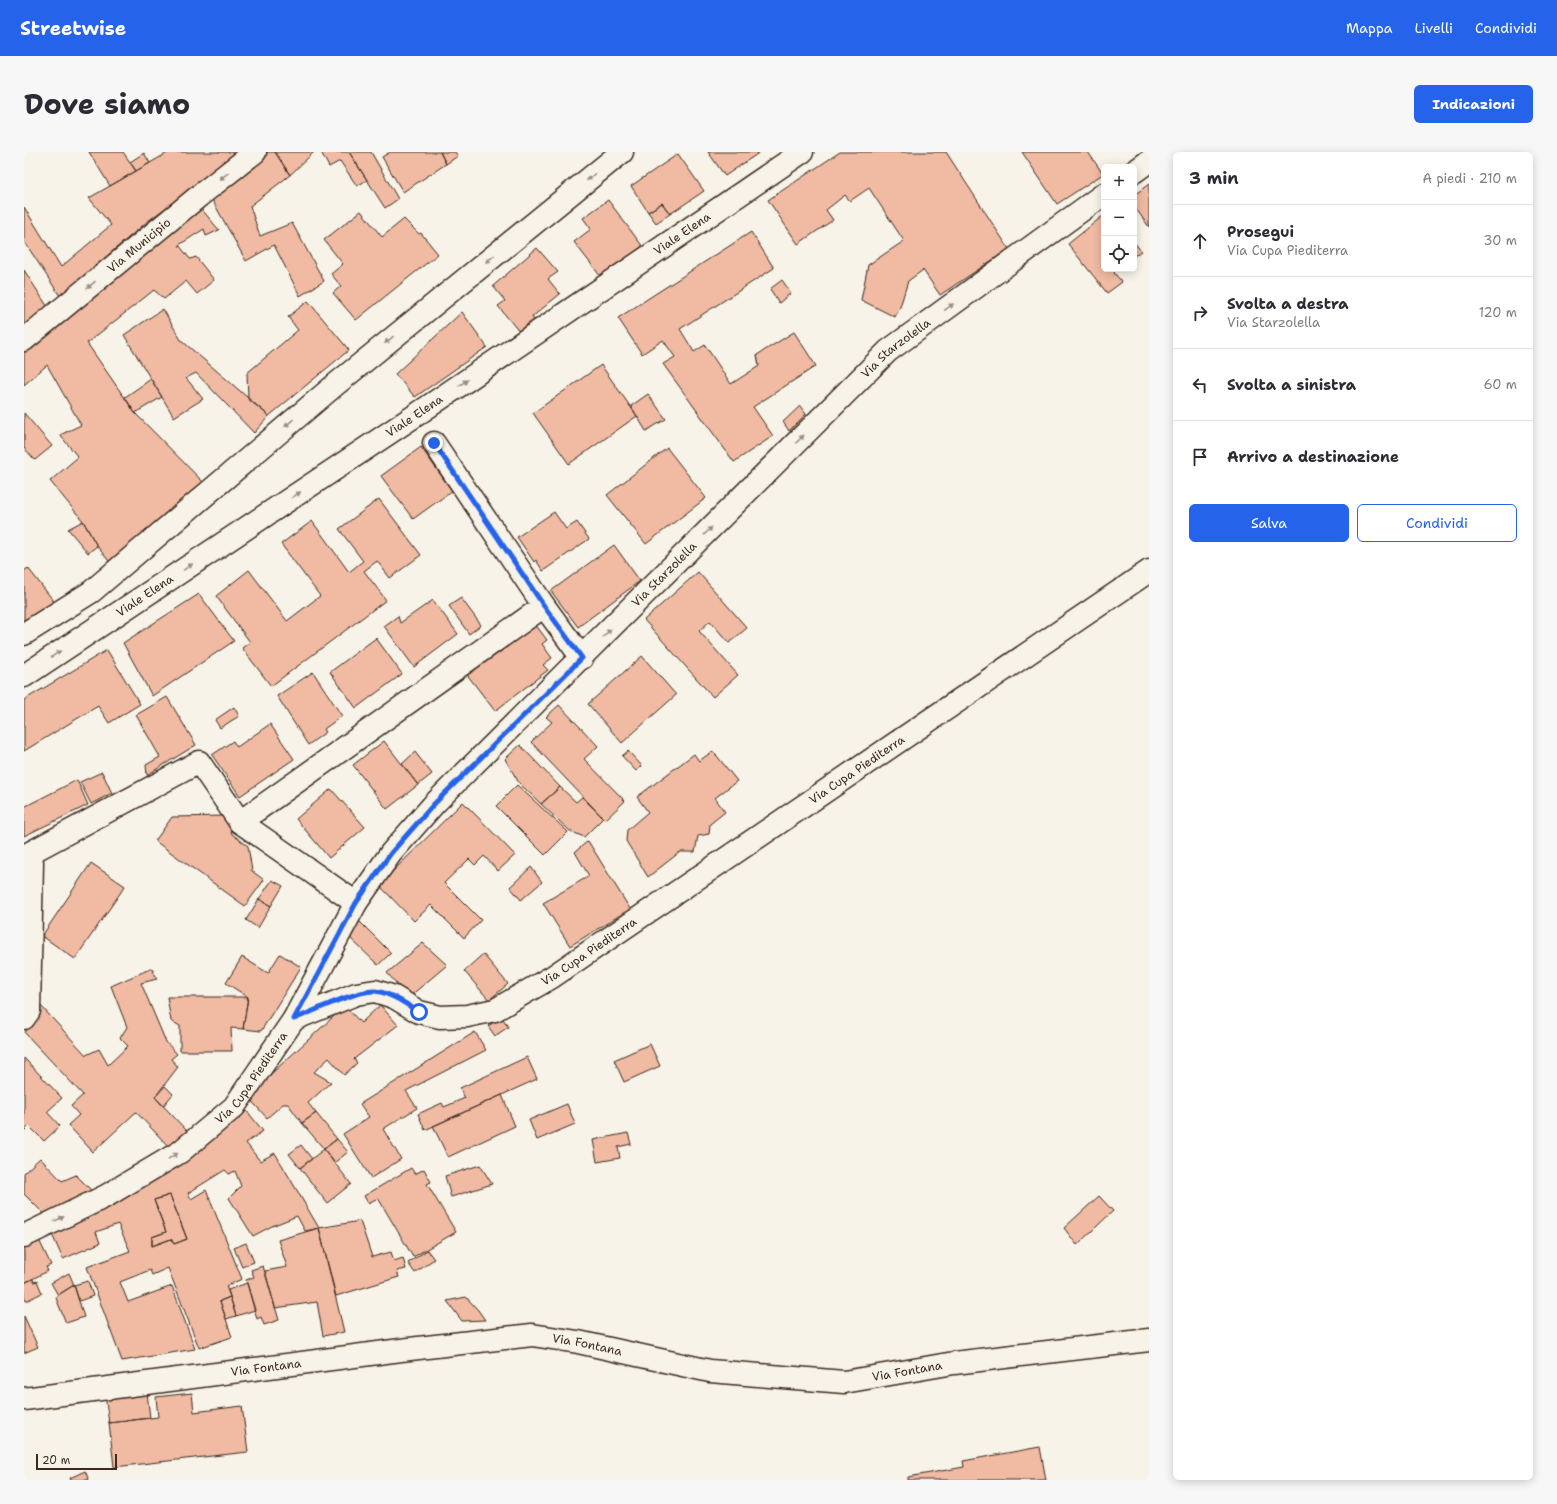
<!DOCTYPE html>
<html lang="it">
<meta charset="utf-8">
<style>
body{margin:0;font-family:"Shantell Sans",sans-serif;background:#f7f7f7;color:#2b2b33}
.controls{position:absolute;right:12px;top:12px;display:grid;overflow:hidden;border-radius:6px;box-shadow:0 2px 10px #0003}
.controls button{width:36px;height:36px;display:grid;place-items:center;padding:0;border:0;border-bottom:1px solid #e1e1e2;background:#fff;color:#2b2b33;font:20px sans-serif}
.scale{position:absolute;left:12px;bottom:10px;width:81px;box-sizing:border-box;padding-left:4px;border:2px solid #3b2a1e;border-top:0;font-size:11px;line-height:14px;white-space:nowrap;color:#3b2a1e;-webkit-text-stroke:3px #f7f3e8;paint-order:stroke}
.stop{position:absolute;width:12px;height:12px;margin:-9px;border:3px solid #2563eb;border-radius:50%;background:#fff}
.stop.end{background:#2563eb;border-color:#fff;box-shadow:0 1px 4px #0008}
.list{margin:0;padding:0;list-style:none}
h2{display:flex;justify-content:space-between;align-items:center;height:52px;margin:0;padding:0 16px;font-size:17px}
h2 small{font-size:13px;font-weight:400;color:#7c7c81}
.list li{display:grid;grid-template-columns:26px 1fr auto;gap:12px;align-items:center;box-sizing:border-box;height:72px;padding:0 16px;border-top:1px solid #e1e1e2}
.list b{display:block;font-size:15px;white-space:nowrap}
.list p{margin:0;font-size:13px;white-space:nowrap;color:#7c7c81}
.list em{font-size:13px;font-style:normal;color:#7c7c81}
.actions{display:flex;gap:8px;padding:12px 16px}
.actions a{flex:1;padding:9px 0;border:1px solid #2563eb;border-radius:6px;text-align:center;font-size:14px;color:#2563eb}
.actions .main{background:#2563eb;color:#fff}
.icon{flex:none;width:22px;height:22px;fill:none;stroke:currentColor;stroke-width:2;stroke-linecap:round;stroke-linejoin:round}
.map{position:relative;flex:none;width:1125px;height:1328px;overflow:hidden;border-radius:6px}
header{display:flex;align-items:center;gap:24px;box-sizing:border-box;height:56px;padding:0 20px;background:#2563eb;color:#fff}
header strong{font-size:19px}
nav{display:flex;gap:22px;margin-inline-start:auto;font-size:14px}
.intro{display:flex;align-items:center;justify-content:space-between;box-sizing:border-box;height:96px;padding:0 24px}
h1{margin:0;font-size:28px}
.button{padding:10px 18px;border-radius:6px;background:#2563eb;color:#fff;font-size:14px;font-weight:700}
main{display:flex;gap:24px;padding:0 24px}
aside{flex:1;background:#fff;border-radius:6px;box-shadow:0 2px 10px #0003}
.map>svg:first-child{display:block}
</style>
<header>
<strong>Streetwise</strong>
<nav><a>Mappa</a><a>Livelli</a><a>Condividi</a></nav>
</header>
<div class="intro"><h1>Dove siamo</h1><a class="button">Indicazioni</a></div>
<main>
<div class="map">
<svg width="1125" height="1328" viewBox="0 0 1125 1328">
<rect width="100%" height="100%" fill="#f7f3e8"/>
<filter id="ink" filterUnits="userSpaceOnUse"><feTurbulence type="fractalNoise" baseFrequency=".025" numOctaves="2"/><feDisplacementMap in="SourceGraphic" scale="8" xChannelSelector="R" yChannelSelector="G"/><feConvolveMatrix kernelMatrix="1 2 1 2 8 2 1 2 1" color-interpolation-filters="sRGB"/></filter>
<g filter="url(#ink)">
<path fill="#f0baa3" stroke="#3b2a1e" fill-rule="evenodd" d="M 65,0 L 99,0 L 112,19 L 86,34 Z
M 145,0 L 216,0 L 124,69 L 36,144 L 0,89 L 0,55 L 37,115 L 87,73 L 65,46 Z
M 244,0 L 251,0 L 266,23 L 226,54 L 236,84 L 268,71 L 300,129 L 276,144 L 250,93 L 222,109 L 186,44 Z
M 251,0 L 290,0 L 266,23 Z
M 297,0 L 325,0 L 343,28 L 333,34 L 316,9 L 305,15 Z
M 325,0 L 347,0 L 374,47 L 361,56 Z
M 366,0 L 416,0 L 422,12 L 379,40 L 358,5 Z
M 416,0 L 431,0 L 434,4 L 422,12 Z
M 684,0 L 736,0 L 701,24 Z
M 816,0 L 922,0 L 985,97 L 916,143 L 899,118 L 884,129 L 876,155 L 871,165 L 837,148 L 844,113 L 880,89 L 845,36 L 826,49 L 821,43 L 802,58 L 809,68 L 774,92 L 744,48 Z
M 998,0 L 1064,0 L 1079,22 L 1033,52 Z
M 120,1 L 126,11 L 112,19 L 106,10 Z
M 654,2 L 680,39 L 646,62 L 638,51 L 624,60 L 607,34 Z
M 1125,32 L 1125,75 L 1110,54 L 1110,43 Z
M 584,48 L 619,95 L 577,125 L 550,90 L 567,77 L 559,66 Z
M 638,51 L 646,62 L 632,71 L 624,60 Z
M 175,54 L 195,78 L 182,84 L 180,77 L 155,93 L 166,107 L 172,105 L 190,128 L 173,142 L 162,129 L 140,147 L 130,138 L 63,191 L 111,261 L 183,334 L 88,413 L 73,394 L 59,369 L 26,329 L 54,305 L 36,283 L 57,273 L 23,213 L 0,233 L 0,199 Z
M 337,59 L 358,85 L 380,67 L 395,82 L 397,81 L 414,102 L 332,168 L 309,141 L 317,134 L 307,122 L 319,112 L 300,88 Z
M 1080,63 L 1080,117 L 1094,117 L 1090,121 L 1098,130 L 1083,141 L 1044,92 Z
M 727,80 L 750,116 L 656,177 L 670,200 L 681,193 L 707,232 L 735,214 L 733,203 L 770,180 L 792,214 L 729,255 L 749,284 L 710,310 L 639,212 L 651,205 L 639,188 L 618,202 L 594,166 Z
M 1110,90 L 1117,99 L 1110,104 Z
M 513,96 L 534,120 L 524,127 L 536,142 L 508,165 L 512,171 L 497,182 L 474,154 L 481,149 L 469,134 Z
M 0,118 L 25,157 L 0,178 Z
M 758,128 L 767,141 L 755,151 L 746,137 Z
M 284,149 L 325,198 L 245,264 L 224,247 L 223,221 L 274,178 L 264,165 Z
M 139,157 L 157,188 L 245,264 L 230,281 L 172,221 L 162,226 L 179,247 L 150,265 L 100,183 Z
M 438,160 L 463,195 L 391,245 L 371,222 Z
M 577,213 L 613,264 L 545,312 L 509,261 Z
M 127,227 L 138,245 L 111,261 L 101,245 Z
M 624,242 L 642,267 L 622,279 L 607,254 Z
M 776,254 L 782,262 L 765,279 L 759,270 Z
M 0,261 L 28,294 L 11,308 L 0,296 Z
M 397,295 L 428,339 L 389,367 L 357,324 Z
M 643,296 L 682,346 L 622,392 L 583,343 Z
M 355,347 L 397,403 L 366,426 L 353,409 L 340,419 L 362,448 L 247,534 L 218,496 L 226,490 L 192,444 L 225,418 L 263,469 L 296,444 L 257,392 L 288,369 L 325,420 L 339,409 L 315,377 Z
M 530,360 L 542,377 L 553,370 L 565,387 L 519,419 L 512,408 L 510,410 L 493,385 Z
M 59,369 L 73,394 L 64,401 L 44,377 Z
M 590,393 L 616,429 L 554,475 L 527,439 Z
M 4,416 L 32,452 L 0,473 L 0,419 Z
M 674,420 L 723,476 L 705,491 L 686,469 L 675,479 L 714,523 L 689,545 L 620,468 Z
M 175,442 L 210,489 L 128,544 L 99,491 Z
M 437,446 L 457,473 L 445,482 L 425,454 Z
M 409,448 L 434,482 L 390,515 L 360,474 L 374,464 L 376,471 Z
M 508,468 L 523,488 L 518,492 L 528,506 L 519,513 L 524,518 L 471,559 L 441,520 Z
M 352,486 L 378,522 L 332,556 L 306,520 Z
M 83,498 L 116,552 L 85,571 L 74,554 L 0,599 L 0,548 Z
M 618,504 L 652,543 L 598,591 L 564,552 Z
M 289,520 L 318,564 L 300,577 L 302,580 L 284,593 L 253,544 Z
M 143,545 L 172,593 L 123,623 L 122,613 L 136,605 L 112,563 Z
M 535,553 L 574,594 L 560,607 L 601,649 L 581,668 L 507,590 L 528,570 L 522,565 Z
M 210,555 L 215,564 L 196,576 L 191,568 Z
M 246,572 L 270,607 L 216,644 L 188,603 L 209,589 L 213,595 Z
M 360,589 L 394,633 L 363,657 L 329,613 Z
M 496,593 L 536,635 L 517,652 L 495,631 L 481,607 Z
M 604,599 L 618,614 L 612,619 L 598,604 Z
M 689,599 L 713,629 L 691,646 L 701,660 L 686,672 L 685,682 L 674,684 L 671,700 L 656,700 L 624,725 L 602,689 L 603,678 L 624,660 L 613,645 L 670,602 L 675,609 Z
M 391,600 L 408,622 L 394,633 L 378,612 Z
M 78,620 L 88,641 L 67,652 L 56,630 Z
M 53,628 L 64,653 L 0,684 L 0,655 Z
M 493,633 L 544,680 L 521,703 L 472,654 Z
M 536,635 L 552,650 L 558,645 L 579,666 L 560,685 L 546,679 L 517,652 Z
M 307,637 L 341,675 L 305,706 L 272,667 Z
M 439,650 L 491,703 L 474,719 L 460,704 L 451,713 L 445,707 L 420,731 L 457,768 L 440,786 L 407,753 L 390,769 L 355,733 Z
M 202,664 L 208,682 L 224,694 L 228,719 L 240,728 L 221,754 L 131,689 L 148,665 Z
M 564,689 L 606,757 L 546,794 L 519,751 L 565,724 L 551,700 Z
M 67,711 L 101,734 L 51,807 L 18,784 Z
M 507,715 L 518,730 L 497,748 L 486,735 Z
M 248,728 L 259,734 L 247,754 L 235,747 Z
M 235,747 L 247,754 L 234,776 L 222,768 Z
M 333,767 L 367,801 L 354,813 L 323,783 Z
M 399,791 L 423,813 L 385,845 L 363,821 Z
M 256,802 L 277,815 L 237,879 L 219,877 L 224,845 L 202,831 L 218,805 L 244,821 Z
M 459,802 L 484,832 L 465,848 L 440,819 Z
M 128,816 L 133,827 L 117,831 L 142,890 L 153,902 L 147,907 L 154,915 L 131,945 L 163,979 L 146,996 L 112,960 L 69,1000 L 44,973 L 55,963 L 47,954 L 59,943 L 1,881 L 17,854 L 62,903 L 75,897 L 84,913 L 104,894 L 96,886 L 103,875 L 87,834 Z
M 143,845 L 224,845 L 219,877 L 207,876 L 208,899 L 156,899 L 156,874 L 147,869 Z
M 356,853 L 374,873 L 330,907 L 333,911 L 320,923 L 305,906 L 290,920 L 307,930 L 284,951 L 292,961 L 278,971 L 264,952 L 259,952 L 243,966 L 223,944 L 321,854 L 337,871 Z
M 478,865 L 484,875 L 471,884 L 464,874 Z
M 451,880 L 462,898 L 382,939 L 393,956 L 359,977 L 377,1007 L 347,1026 L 319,982 L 345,965 L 336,952 Z
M 626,892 L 636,914 L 600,930 L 590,908 Z
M 503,905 L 513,927 L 401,978 L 394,962 L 418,951 L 420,955 L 441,946 L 436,936 Z
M 0,906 L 38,946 L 23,960 L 36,974 L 20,989 L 5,974 L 0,979 Z
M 141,934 L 149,942 L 139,954 L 131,945 Z
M 478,943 L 491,974 L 424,1005 L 409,974 Z
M 543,952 L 551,972 L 513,988 L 505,968 Z
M 223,959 L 239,979 L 222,991 L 236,1009 L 251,1001 L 295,1076 L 281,1079 L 273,1064 L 248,1074 L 229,1084 L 205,1046 L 217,1034 L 211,1019 L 205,1022 L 201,1018 L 164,1041 L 167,1047 L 182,1038 L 218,1127 L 202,1134 L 206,1145 L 196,1149 L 208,1185 L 175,1196 L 144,1116 L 128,1123 L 126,1118 L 96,1130 L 104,1150 L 148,1134 L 171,1197 L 98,1209 L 63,1115 L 106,1099 L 94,1072 L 72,1080 L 76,1091 L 39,1107 L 26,1078 L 103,1040 ZM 146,1043 L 163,1087 L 150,1092 L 147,1087 L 128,1094 L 128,1085 L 142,1080 L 130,1048 Z
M 292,961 L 313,987 L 300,997 L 278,971 Z
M 604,981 L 607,992 L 594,995 L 596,1006 L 573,1010 L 569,988 Z
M 313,987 L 324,1000 L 310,1011 L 300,997 Z
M 277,993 L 288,1007 L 276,1016 L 265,1002 Z
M 300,997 L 327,1032 L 303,1051 L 276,1016 Z
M 16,1006 L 38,1029 L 52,1023 L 70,1041 L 22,1064 L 0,1042 L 0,1021 Z
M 456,1013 L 468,1032 L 427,1045 L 421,1024 Z
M 387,1016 L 391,1022 L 400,1017 L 407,1030 L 403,1032 L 432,1080 L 389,1105 L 354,1046 L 344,1051 L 340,1044 Z
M 146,1043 L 163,1087 L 150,1092 L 147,1087 L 128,1094 L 128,1085 L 142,1080 L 130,1048 Z
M 1075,1044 L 1089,1059 L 1053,1093 L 1040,1076 Z
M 336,1069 L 348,1105 L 367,1100 L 370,1109 L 379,1106 L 382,1117 L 373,1119 L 375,1125 L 312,1144 L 295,1076 Z
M 295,1076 L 320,1180 L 299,1184 L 293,1150 L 251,1156 L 241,1119 L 263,1115 L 254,1088 Z
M 14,1086 L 27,1113 L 22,1115 L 24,1119 L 0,1131 L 0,1093 Z
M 222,1091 L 230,1110 L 218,1115 L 210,1096 Z
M 403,1098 L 410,1107 L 391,1121 L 384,1111 Z
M 239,1114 L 255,1168 L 240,1173 L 237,1165 L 233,1167 L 222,1128 L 230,1125 L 227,1118 Z
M 45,1121 L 50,1133 L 34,1143 L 27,1131 Z
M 9,1127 L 10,1130 L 13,1129 L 18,1141 L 2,1149 L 0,1145 L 0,1131 Z
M 64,1129 L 69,1144 L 55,1149 L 50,1133 Z
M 223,1131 L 231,1158 L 212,1164 L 204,1138 Z
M 50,1133 L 60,1165 L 42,1171 L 32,1146 L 34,1143 Z
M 206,1145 L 212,1164 L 202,1167 L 196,1149 Z
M 442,1145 L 454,1158 L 461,1168 L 438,1169 L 423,1149 Z
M 0,1164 L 14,1195 L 0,1201 Z
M 122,1232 L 126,1266 L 85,1271 L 80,1236 Z
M 168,1241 L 170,1260 L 218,1254 L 224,1300 L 90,1315 L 85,1271 L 134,1265 L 132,1245 Z
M 1016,1295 L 1022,1328 L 884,1328 L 884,1325 L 940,1315 L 939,1309 Z
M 61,1319 L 65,1328 L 47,1328 L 46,1326 Z"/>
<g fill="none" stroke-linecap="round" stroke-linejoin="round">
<defs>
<g id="minor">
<path d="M 1110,20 L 1125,9"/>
<path id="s1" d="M 0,188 L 175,44 L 231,0"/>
<path d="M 520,454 L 558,506"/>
<path d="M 0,482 L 67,440 L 311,233 L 598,0"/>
<path id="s2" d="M 0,524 L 392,263 L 778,0"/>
<path d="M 0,704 L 175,610 L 216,670"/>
<path d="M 0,704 L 8,710 L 5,859 L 0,866"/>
<path d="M 332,751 L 216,670 L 520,454 L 410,291"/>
<path id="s3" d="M 270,867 L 332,842 L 351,839 L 370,845 L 395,860 L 416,865 L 443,864 L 471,858 L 528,825 L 1125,419"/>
<path id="s4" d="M 0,1084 L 82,1044 L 156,1000 L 210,955 L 270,867 L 332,751 L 367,701 L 410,652 L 864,199 L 1080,42"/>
<path id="s5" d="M 0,1247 L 377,1198 L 508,1183 L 554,1190 L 686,1219 L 820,1230 L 930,1211 L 1125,1188"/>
</g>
</defs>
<use href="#minor" stroke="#3b2a1e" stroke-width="25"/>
<use href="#minor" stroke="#f7f3e8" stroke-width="22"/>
</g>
<defs><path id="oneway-solid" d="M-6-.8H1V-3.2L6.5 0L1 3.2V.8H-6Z"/></defs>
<g fill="#998e83">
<use href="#oneway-solid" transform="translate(200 24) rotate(143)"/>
<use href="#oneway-solid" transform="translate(567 25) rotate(141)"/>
<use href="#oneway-solid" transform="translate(466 107) rotate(141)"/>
<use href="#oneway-solid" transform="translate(67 133) rotate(140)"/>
<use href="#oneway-solid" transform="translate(925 155) rotate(-36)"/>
<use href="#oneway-solid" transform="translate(365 188) rotate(141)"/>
<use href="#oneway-solid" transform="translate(439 231) rotate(-34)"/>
<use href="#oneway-solid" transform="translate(265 271) rotate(140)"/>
<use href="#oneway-solid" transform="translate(776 287) rotate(-45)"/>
<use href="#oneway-solid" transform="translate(272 343) rotate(-34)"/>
<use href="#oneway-solid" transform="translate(684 379) rotate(-45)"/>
<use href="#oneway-solid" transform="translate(164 415) rotate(-34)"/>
<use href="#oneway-solid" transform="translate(583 481) rotate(-45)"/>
<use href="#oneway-solid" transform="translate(32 502) rotate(-34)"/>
<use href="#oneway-solid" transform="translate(149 1004) rotate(-31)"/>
<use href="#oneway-solid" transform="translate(35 1067) rotate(-26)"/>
</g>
</g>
<g fill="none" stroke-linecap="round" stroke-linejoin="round" filter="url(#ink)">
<path stroke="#2563eb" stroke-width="5" d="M 395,860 C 382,852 367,841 351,839 C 332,838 288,860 270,867 L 332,751 L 367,701 L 410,652 L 558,506 L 520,454 L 410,291"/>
</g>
<g text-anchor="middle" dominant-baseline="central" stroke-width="4" stroke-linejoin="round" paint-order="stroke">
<g font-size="12" fill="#3b2a1e" stroke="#f7f3e8">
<text stroke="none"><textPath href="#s2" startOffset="793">Viale Elena</textPath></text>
<text stroke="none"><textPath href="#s1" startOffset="149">Via Municipio</textPath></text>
<text stroke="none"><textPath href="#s4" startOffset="1261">Via Starzolella</textPath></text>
<text stroke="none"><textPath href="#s2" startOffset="469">Viale Elena</textPath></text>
<text stroke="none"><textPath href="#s4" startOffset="937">Via Starzolella</textPath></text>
<text stroke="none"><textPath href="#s2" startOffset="145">Viale Elena</textPath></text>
<text stroke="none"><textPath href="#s3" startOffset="647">Via Cupa Piediterra</textPath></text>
<text stroke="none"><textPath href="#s3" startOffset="323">Via Cupa Piediterra</textPath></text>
<text stroke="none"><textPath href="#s4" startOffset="281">Via Cupa Piediterra</textPath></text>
<text stroke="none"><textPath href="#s5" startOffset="568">Via Fontana</textPath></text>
<text stroke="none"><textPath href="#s5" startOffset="244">Via Fontana</textPath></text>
<text stroke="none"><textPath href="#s5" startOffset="892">Via Fontana</textPath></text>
</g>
</g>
</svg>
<div class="controls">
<button>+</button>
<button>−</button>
<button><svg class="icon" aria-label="locate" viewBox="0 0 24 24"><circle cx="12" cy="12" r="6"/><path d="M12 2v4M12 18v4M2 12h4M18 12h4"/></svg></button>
</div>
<div class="scale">20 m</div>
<div class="stop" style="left:395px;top:860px"></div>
<div class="stop end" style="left:410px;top:291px"></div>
</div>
<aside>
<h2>3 min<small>A piedi · 210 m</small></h2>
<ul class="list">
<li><svg class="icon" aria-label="ahead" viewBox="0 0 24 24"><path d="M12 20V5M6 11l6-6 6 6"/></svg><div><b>Prosegui</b><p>Via Cupa Piediterra</p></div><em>30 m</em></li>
<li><svg class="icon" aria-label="right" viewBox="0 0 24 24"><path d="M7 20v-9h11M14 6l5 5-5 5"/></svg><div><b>Svolta a destra</b><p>Via Starzolella</p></div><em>120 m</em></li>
<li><svg class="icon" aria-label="left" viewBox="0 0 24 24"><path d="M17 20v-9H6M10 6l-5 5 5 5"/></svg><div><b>Svolta a sinistra</b></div><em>60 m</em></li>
<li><svg class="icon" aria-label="arrive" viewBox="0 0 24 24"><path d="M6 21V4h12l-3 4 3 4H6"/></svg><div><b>Arrivo a destinazione</b></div></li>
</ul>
<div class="actions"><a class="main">Salva</a><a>Condividi</a></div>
</aside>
</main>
